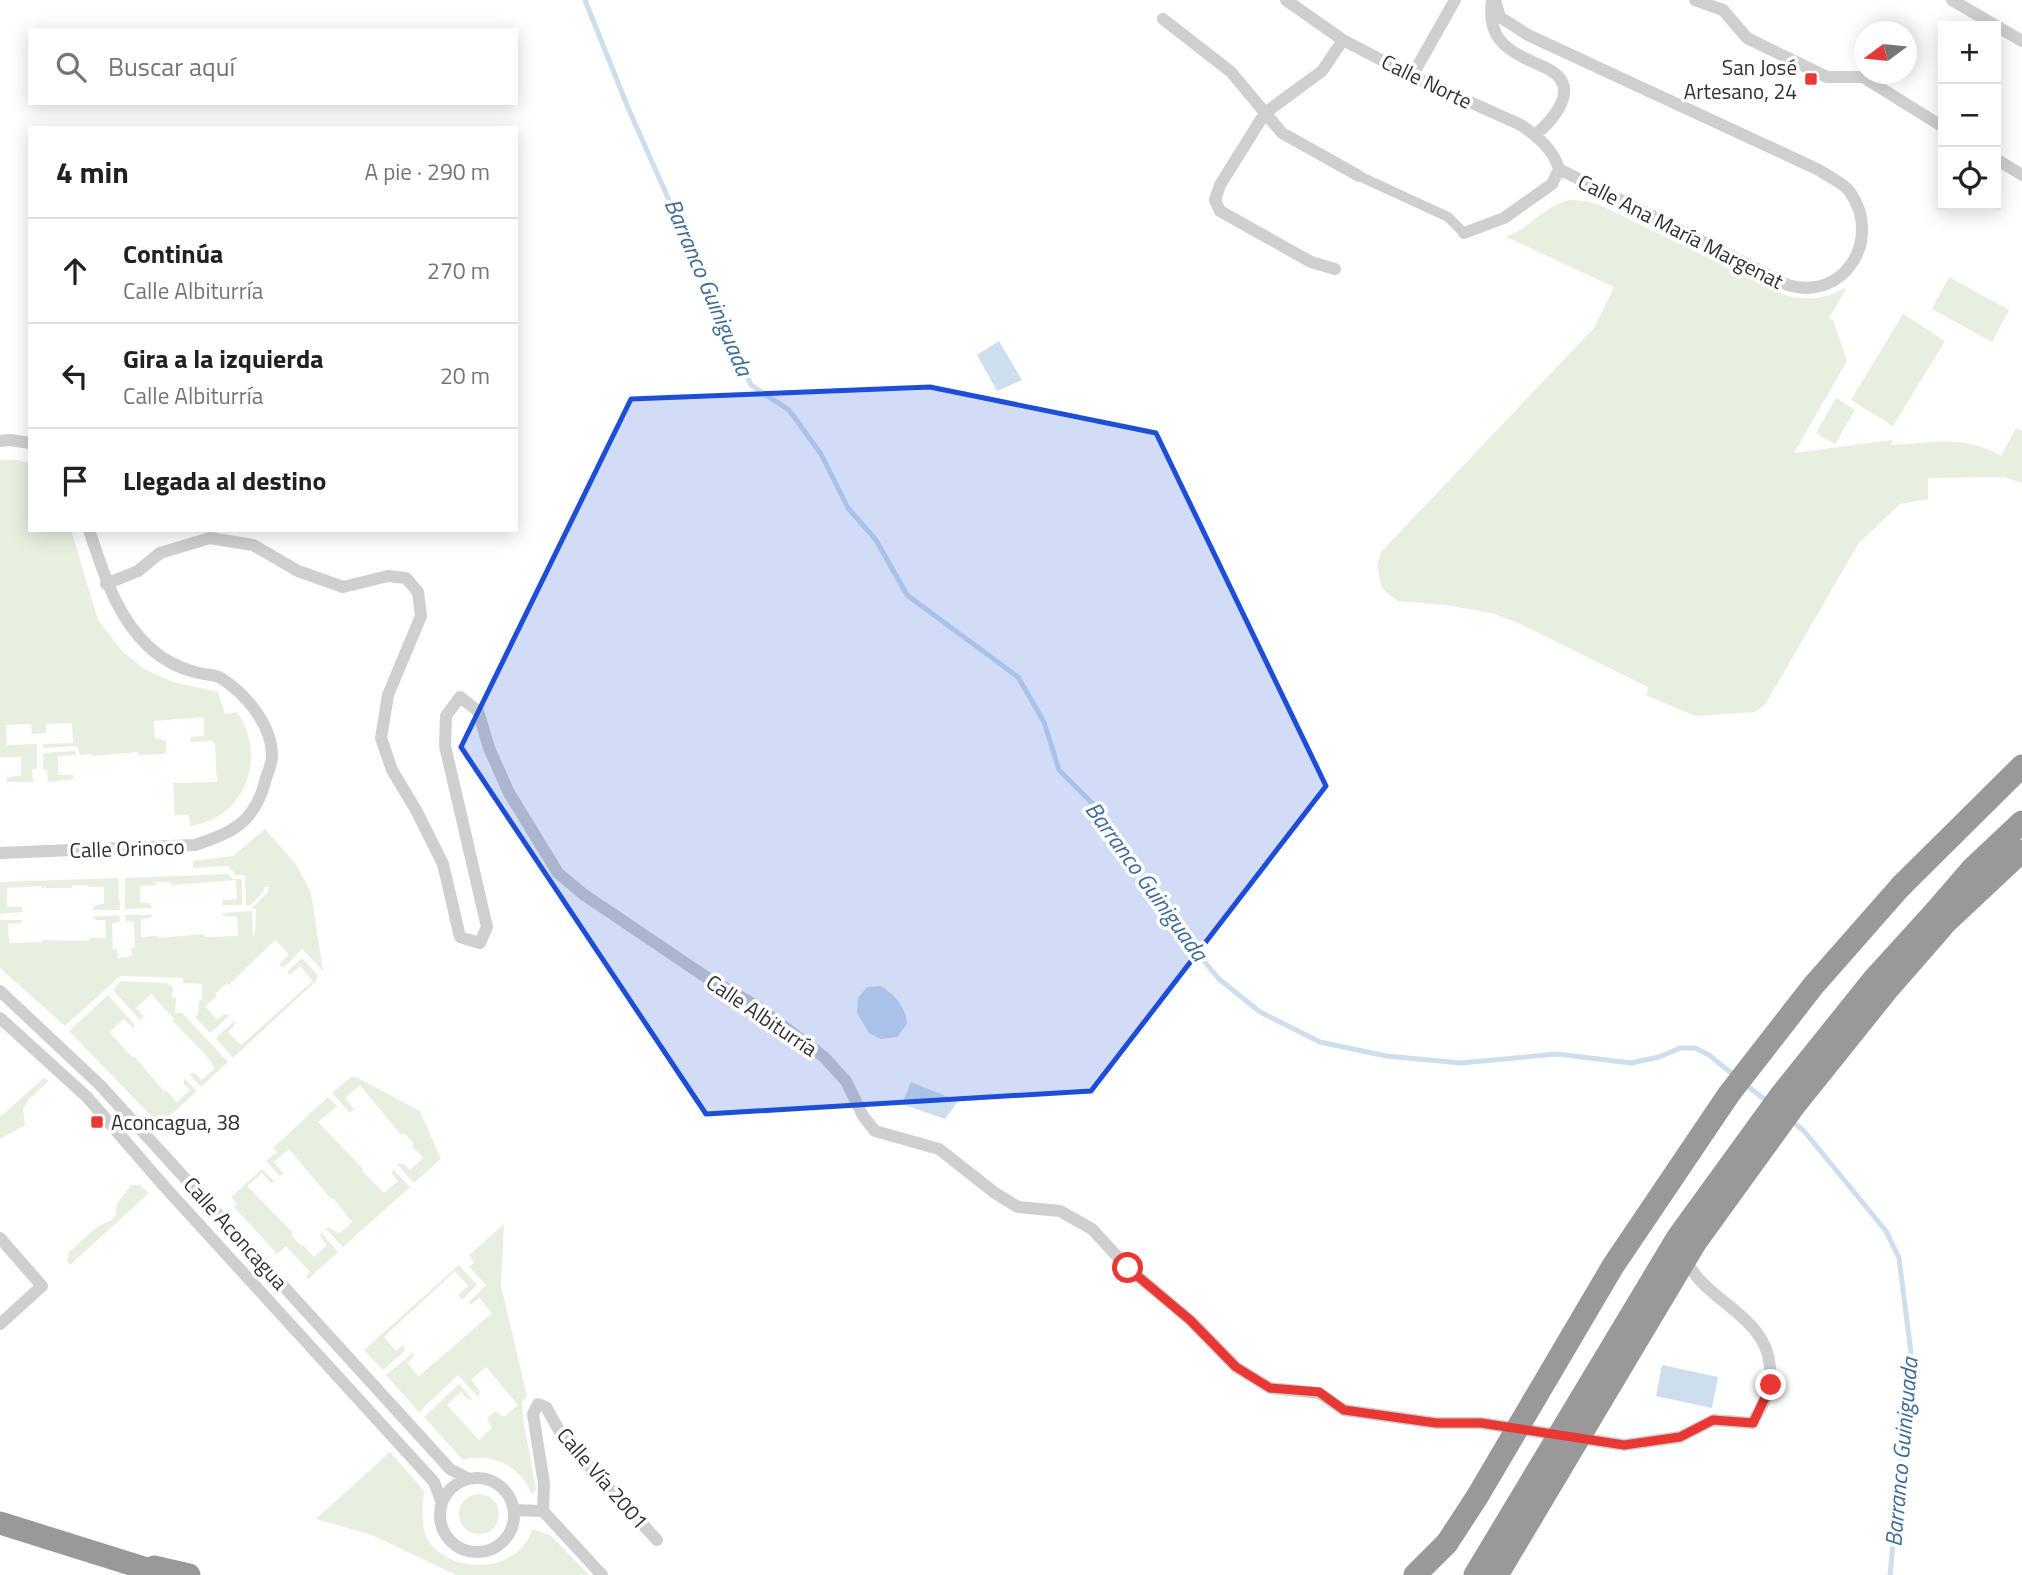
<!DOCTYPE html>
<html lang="es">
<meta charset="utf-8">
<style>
body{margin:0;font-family:"Titillium Web",sans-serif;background:#f2f2f2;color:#202124}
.controls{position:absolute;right:21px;top:21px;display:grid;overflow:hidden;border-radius:0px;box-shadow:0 4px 18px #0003}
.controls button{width:63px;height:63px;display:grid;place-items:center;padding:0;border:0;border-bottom:2px solid #e0e0e0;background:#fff;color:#202124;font:35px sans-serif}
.compass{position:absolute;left:1854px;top:21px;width:63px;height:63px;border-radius:50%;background:#fff;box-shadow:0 4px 18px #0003;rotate:255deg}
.stop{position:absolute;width:21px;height:21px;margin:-16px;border:5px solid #e93734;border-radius:50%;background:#fff}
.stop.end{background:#e93734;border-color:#fff;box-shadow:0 2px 7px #0008}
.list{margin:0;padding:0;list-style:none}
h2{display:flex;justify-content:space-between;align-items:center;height:91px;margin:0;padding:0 28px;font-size:30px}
h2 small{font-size:23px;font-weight:400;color:#757577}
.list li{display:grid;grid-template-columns:46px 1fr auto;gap:21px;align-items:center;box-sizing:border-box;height:105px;padding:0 28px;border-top:2px solid #e0e0e0}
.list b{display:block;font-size:26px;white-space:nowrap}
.list p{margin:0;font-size:23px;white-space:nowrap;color:#757577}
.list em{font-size:23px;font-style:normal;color:#757577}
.icon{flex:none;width:38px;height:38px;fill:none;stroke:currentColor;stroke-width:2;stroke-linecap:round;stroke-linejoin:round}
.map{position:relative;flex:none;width:2022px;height:1575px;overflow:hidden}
.search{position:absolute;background:#fff;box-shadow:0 4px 18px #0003;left:28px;top:28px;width:490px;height:77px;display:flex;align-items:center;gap:18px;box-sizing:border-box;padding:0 24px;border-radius:0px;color:#757577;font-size:26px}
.panel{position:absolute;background:#fff;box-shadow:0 4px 18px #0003;left:28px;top:126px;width:490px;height:406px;border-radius:0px}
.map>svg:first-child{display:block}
</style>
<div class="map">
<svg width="2022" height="1575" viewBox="0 0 2022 1575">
<rect width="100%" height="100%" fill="#fff"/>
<path fill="#e7efe1" d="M 1569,200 L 1587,201 L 1604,207 L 1787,296 C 1813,300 1823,300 1847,287 L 1829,318 L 1833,320 L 1847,361 L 1794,453 L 1893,440 L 1891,445 C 1931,443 1965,434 2001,456 L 2016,428 L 2022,431 L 2022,483 L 2004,477 L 1928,478 L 1928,499 L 1900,504 L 1858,544 L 1765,705 L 1755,712 L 1696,716 L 1647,696 L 1648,687 L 1518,623 L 1492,613 L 1445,605 L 1398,601 L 1387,593 L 1381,586 L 1377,565 L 1381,552 L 1594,328 L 1614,287 L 1506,237 C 1530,228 1544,206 1569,200 Z
M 1949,277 L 2009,310 L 1992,342 L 1932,309 Z
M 1903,314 L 1945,341 L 1893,426 L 1851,400 Z
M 1836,398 L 1855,410 L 1835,444 L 1816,433 Z
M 0,460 L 17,460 L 30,463 L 30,530 L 71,530 L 98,620 L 122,651 L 144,669 L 173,682 L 218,692 L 225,714 L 237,712 C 268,757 245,819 190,826 L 189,815 L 175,815 L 173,783 L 217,782 L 215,744 L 212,741 L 191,742 L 191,737 L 204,736 L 204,717 L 154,721 L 155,738 L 166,741 L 166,751 L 164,754 L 139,755 L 138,752 L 92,756 L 91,754 L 80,755 L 77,746 L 43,748 L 43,744 L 73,743 L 72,723 L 46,724 L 46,733 L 32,734 L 31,724 L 6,725 L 7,745 L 37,744 L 37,769 L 32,769 L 33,782 L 7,782 L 7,777 L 21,776 L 21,757 L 0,757 Z
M 75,751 L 77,755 L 58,756 L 58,775 L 73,775 L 73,779 L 48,782 L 47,770 L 43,769 L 43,753 Z
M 265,829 L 296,864 L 311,893 L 323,971 L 302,949 L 283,968 L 279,964 L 289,954 L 275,940 L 229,985 L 227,983 L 215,994 L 217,996 L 205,1006 L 217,1020 L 224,1014 L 230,1015 L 210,1033 L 195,1017 L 198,1014 L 199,1001 L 202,1000 L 202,984 L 183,983 L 183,978 L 120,976 L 65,1026 L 0,968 L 0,920 L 22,920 L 22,923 L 8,924 L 9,943 L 42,942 L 42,940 L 89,941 L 90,938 L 106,938 L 105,920 L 96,920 L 92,917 L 119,915 L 120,922 L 112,923 L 113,949 L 117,949 L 118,958 L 132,956 L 131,948 L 135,948 L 134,922 L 126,921 L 125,915 L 153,915 L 150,918 L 141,919 L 141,937 L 157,936 L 158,938 L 204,934 L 205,937 L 238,936 L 237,916 L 223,916 L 223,913 L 252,911 L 253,936 L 255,934 L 256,909 L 252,908 L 267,893 L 269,887 L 264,887 L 263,892 L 251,905 L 246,905 L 245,875 L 236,875 L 228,866 L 193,868 L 193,861 L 233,856 Z
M 227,874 L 233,879 L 242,879 L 242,905 L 222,905 L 223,900 L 237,899 L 236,880 L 171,885 L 171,882 L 156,882 L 155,885 L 140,886 L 140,903 L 149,903 L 153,908 L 125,909 L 125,878 Z
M 118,878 L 120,910 L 92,910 L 96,905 L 104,904 L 104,887 L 88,887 L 88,885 L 72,885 L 72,888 L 41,888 L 41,886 L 7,888 L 7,907 L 22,907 L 22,912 L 0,914 L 0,882 Z
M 302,958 L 317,974 L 317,980 L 233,1058 L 216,1038 L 235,1020 L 234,1026 L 228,1032 L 241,1045 L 313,981 L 300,966 L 290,975 L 287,972 Z
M 121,981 L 168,983 L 169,986 L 173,987 L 172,997 L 176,998 L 175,1013 L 182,1013 L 228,1062 L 201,1087 L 189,1074 L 195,1073 L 202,1080 L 215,1068 L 205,1054 L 173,1021 L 174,1019 L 151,994 L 136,1008 L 144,1017 L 140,1020 L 113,990 Z
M 108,995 L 135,1025 L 133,1028 L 124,1019 L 109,1032 L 132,1057 L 134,1056 L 164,1091 L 166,1090 L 177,1102 L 190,1090 L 184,1084 L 184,1078 L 197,1091 L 160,1125 L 69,1031 Z
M 351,1077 L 356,1077 L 420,1111 L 441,1159 L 414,1183 L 397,1164 L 404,1164 L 410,1170 L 423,1158 L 412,1146 L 414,1144 L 404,1133 L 401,1135 L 360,1085 L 345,1098 L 354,1109 L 350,1113 L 332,1093 Z
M 44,1078 L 49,1081 L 30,1098 L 23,1109 L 25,1125 L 0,1139 L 0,1145 L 0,1117 Z
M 328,1097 L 337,1106 L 318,1122 L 363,1169 L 362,1171 L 384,1193 L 398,1181 L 392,1174 L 393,1169 L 410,1187 L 343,1247 L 326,1229 L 328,1227 L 339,1234 L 352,1222 L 333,1198 L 331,1199 L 289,1149 L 274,1162 L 283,1173 L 280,1176 L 266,1161 L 277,1152 L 273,1148 Z
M 262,1169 L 274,1181 L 271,1183 L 262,1173 L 247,1186 L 293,1233 L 291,1235 L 301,1246 L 303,1245 L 314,1257 L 327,1245 L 321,1238 L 321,1232 L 338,1252 L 308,1279 L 306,1277 L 310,1272 L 286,1246 L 277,1254 L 234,1207 L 237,1204 L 231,1197 Z
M 131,1185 L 140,1185 L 149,1193 L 70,1265 L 67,1261 L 69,1252 L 97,1227 L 112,1220 L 116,1215 L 117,1204 Z
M 504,1224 L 501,1286 L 527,1396 L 522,1402 L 523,1420 L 536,1489 L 532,1495 C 522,1466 491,1452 463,1460 L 424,1417 L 459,1384 L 473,1400 L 467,1399 L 461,1392 L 447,1405 L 479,1440 L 492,1428 L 487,1418 L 495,1411 L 504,1417 L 518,1405 L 486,1367 L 471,1380 L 480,1391 L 478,1397 L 458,1375 L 419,1412 L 386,1375 L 414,1352 L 413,1357 L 407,1363 L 419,1376 L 492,1313 L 479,1298 L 471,1305 L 469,1302 L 486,1285 L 469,1267 L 474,1262 L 469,1255 Z
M 459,1265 L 477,1285 L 462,1300 L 458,1295 L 468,1286 L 455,1271 L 384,1337 L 396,1351 L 403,1345 L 405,1351 L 383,1370 L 364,1350 Z
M 390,1452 L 424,1491 C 423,1508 420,1523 427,1539 C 449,1575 519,1575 532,1529 L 550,1535 L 589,1575 L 456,1575 L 372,1535 L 316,1519 Z
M459 1514a20 20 0 1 1 40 0a20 20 0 1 1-40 0Z"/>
<path fill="#cddeee" d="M 999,341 L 1022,380 L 997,391 L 977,355 Z
M 881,986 C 896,996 906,1007 907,1024 L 897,1037 L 881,1039 L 869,1033 L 857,1013 L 858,998 L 867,987 Z
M 911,1082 L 958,1101 L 945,1119 L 902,1104 Z
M 1662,1365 L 1718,1377 L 1712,1408 L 1656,1396 Z"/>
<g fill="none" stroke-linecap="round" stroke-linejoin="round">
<path stroke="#cddeee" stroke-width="5" d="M 585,0 L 629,110 L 751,385 L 789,410 L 821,454 L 848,508 L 876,540 L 907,595 L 1018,677 L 1044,722 L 1059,770 L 1099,810 L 1167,917 L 1219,979 L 1260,1012 L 1320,1042 L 1386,1056 L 1461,1063 L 1557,1054 L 1631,1063 L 1659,1057 L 1680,1048 L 1695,1048 L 1709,1055 L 1735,1076
M 1745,1084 L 1768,1102
M 1792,1121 L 1804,1131 L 1886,1231 L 1899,1258 L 1911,1353 L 1890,1575"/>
<path stroke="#cfcfcf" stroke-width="10" d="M 1359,176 L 1448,217 L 1464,233"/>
<path stroke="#cfcfcf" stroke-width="12" d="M 1286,0 L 1343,40 L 1412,76 L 1521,125 C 1538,137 1553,149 1559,169
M 1492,0 C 1487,35 1503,49 1533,62 C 1539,65 1548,68 1553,72 C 1580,90 1552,121 1535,135
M 1495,0 L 1500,17 L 1528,35 L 1819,170 C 1829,177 1844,183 1850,192 C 1883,239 1844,302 1788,285 L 1559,169
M 1695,0 L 1723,10 L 1747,38 L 1827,77 L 1863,77 L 1943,127
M 1952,0 L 2022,41
M 1163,19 L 1231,72 L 1282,133 L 1359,176
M 1412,76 L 1455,0
M 1996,159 L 2022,175
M 1464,233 L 1504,218 L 1552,184 L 1559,169
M 1335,269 L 1311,262 L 1220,211 L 1215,200 L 1220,185 L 1265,113 L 1322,71 L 1343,40
M 0,441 L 10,440 L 30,443
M 106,584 L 138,571 L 160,553 L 210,538 L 253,545 L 298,571 L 343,587 L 388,576 L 406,578 L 418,592 L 421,616 L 388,695 L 381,738 L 392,770 L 416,810 L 443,864 L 460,937 L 480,943 L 487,927 L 445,746 L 446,716 L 460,697 L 478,711 L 489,748 L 509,793 L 558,873 L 583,894 L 706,977 L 758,1007 L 824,1057 L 846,1081 L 863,1116 L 875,1131 L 939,1149 L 995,1193 L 1018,1207 L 1060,1211 L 1092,1229 L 1128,1268 L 1190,1320 L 1236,1367 L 1270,1388 L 1319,1393 L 1344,1410 L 1436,1423 L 1481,1423 L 1624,1445 L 1680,1437 L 1713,1420 L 1753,1423 C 1758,1411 1766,1400 1770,1388 C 1772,1382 1771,1374 1770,1367 C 1766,1314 1704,1302 1685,1258
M 0,853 L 195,845 C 233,832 254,823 265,782 C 267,774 272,764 272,756 C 272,725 246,694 221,678 C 214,674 203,675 195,672 C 179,668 162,659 149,647 C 115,615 104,573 89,530
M 0,991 L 100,1085 L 450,1469 L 467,1478
M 0,1018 L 87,1097 L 164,1186 L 434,1482 L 442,1503
M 0,1238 L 42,1286 L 0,1324
M440 1515a37 37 0 1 1 74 0a37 37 0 1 1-74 0Z
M 515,1510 L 543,1511 L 602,1575
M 543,1511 L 544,1484 L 533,1414 L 538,1404 L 546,1407 L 564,1439 L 657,1540"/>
<path stroke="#999" stroke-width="23" d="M 1901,886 L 2022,766
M 1934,913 L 1972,869 L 2022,822
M 1944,924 L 2022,851
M 0,1523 L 166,1575
M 154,1567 L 189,1575
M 1415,1575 L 1447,1543"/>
<path stroke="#999" stroke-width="23" d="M 1447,1543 L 1477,1497 L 1613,1266 L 1729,1094 L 1813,986 L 1901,886
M 1475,1575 L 1678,1237 L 1781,1095 L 1874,979 L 1934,913
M 1497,1575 L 1695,1243 L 1794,1106 L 1887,990 L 1942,927"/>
</g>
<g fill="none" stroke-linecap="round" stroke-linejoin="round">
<path stroke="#e93734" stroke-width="9" d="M 1128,1268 L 1190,1320 L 1236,1367 L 1270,1388 L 1319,1392 L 1344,1410 L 1436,1423 L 1481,1423 L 1624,1445 L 1680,1437 L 1713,1420 L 1753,1423 L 1771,1385"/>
</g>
<path fill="#1d4ed8" fill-opacity="0.2" stroke="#1d4ed8" stroke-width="5" stroke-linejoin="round" d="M 930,387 L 1156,433 L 1326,786 L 1091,1091 L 706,1114 L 461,747 L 631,399 Z"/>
<g fill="#e93734" stroke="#fff" stroke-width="2.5">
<rect x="1804" y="72" width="14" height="14" rx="3.5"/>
<rect x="90" y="1115" width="14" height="14" rx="3.5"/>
</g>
<g text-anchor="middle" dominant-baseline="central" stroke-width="7" stroke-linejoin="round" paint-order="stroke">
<g font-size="21" fill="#323232" stroke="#fff" text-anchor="end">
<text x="1797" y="67">San José<tspan x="1797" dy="24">Artesano, 24</tspan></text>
<text x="111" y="1122" text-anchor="start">Aconcagua, 38</text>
</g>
<g font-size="21" fill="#323232" stroke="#fff">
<text transform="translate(1427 81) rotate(26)">Calle Norte</text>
<text transform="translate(1681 231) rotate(27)">Calle Ana María Margenat</text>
<text transform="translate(127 848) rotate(-2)">Calle Orinoco</text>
<text transform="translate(762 1015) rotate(34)">Calle Albiturría</text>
<text transform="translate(236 1233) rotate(48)">Calle Aconcagua</text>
<text transform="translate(603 1478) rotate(49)">Calle Vía 2001</text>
</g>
<g font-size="23" font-style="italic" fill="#3d6c97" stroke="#fff">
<text transform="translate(709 287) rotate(67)">Barranco Guiniguada</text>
<text transform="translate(1147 881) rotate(54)">Barranco Guiniguada</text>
<text transform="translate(1901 1452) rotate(-85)">Barranco Guiniguada</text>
</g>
</g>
</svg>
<div class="controls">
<button>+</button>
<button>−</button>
<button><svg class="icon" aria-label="locate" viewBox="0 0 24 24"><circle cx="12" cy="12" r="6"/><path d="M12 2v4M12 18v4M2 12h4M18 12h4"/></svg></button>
</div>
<svg class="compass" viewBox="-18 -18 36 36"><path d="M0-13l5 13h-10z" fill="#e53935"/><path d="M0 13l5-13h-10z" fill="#757577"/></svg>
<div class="stop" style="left:1128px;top:1268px"></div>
<div class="stop end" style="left:1771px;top:1385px"></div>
<div class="search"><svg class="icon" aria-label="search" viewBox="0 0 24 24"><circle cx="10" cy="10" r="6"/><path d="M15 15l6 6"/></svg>Buscar aquí</div>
<section class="panel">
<h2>4 min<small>A pie · 290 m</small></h2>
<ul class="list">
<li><svg class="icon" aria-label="ahead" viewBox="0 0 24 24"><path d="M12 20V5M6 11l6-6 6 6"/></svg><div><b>Continúa</b><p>Calle Albiturría</p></div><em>270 m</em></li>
<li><svg class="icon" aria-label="left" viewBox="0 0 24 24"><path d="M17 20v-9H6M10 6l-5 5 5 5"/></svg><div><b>Gira a la izquierda</b><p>Calle Albiturría</p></div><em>20 m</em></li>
<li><svg class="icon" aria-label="arrive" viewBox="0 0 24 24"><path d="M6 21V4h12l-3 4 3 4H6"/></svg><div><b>Llegada al destino</b></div></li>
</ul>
</section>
</div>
